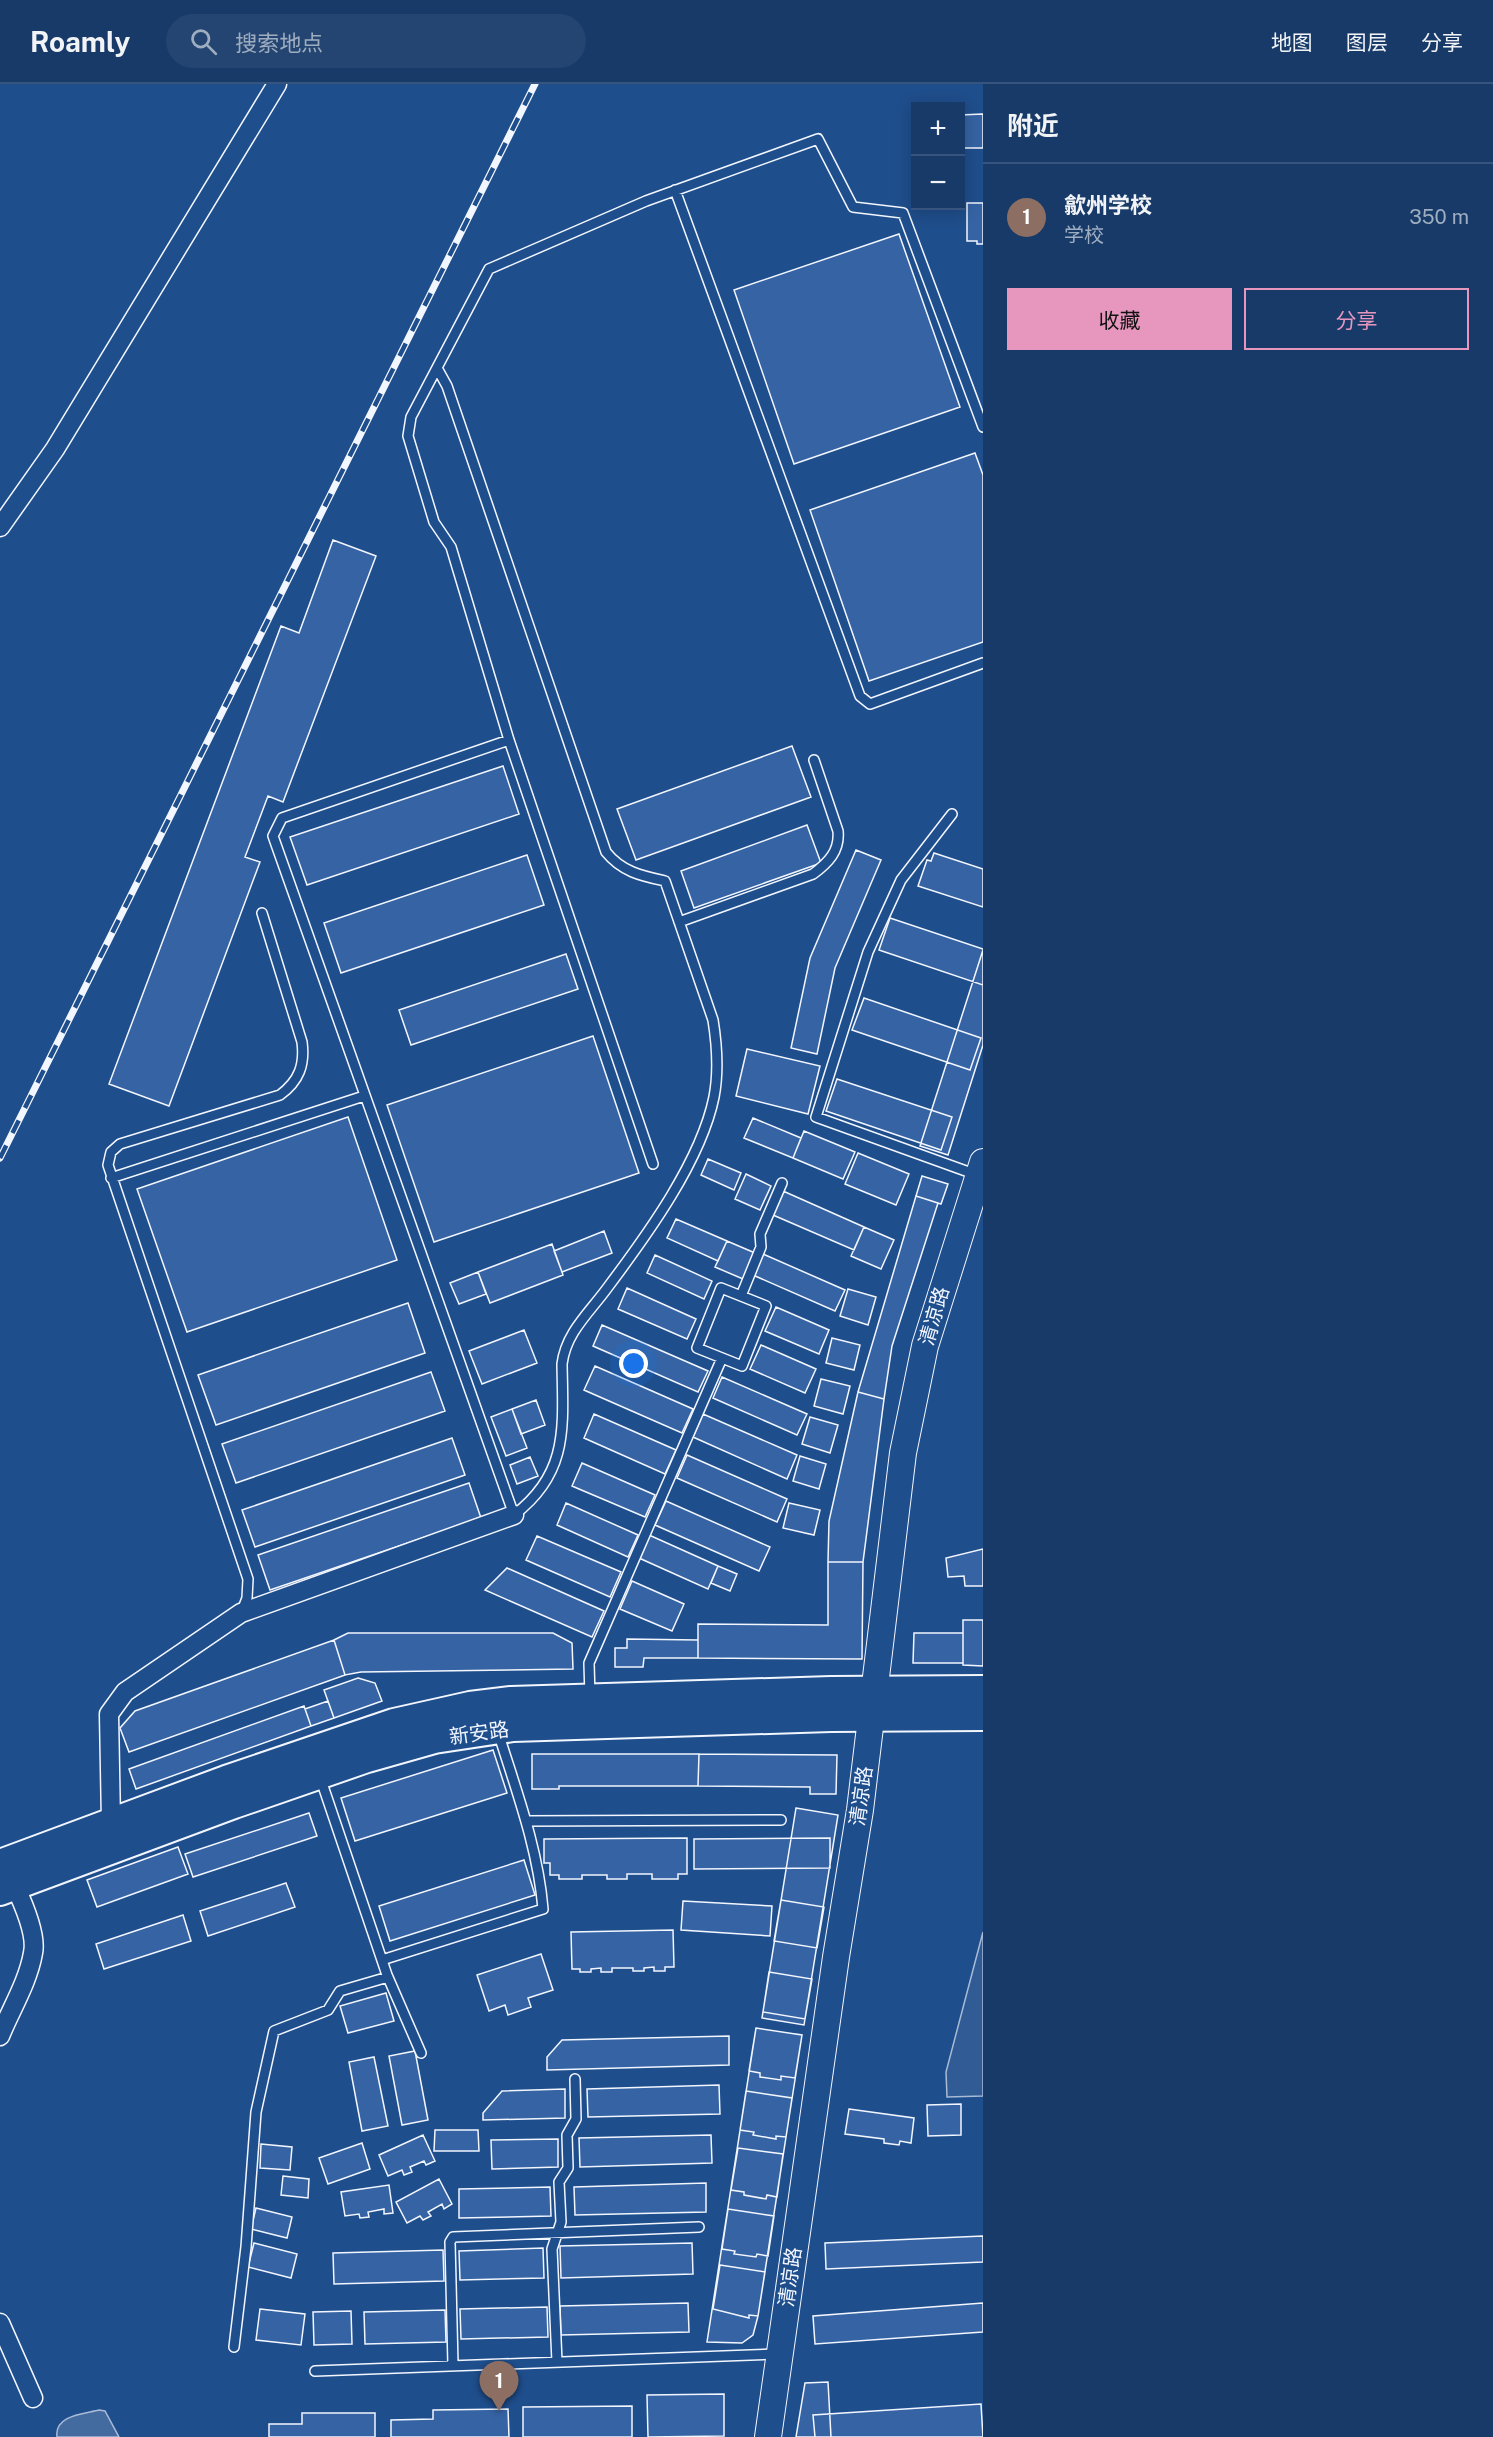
<!DOCTYPE html>
<html lang="zh">
<meta charset="utf-8">
<style>
body{margin:0;font-family:"Public Sans","Noto Sans SC",sans-serif;background:#244571;color:#f1f3f6}
.controls{position:absolute;right:18px;top:18px;display:grid;overflow:hidden;border-radius:0px;box-shadow:0 3px 15px #0003}
.controls button{width:54px;height:54px;display:grid;place-items:center;padding:0;border:0;border-bottom:2px solid #36547d;background:#173a69;color:#f1f3f6;font:30px sans-serif}
.you{position:absolute;left:634px;top:1280px;width:21px;height:21px;margin:-15px;border:4px solid #fff;border-radius:50%;background:#1a73e8;box-shadow:0 0 0 9px #1a73e833}
.badge{display:grid;place-items:center;width:39px;height:39px;border-radius:50%;background:#e797bd;color:#fff;font-size:20px;font-weight:700}
.pin{position:absolute;translate:-50% -50px;filter:drop-shadow(0 2px 3px #0008)}
.pin::after{content:'';position:absolute;top:32px;width:21px;height:18px;background:inherit;clip-path:polygon(0 0,100% 0,50% 100%)}
.list{margin:0;padding:0;list-style:none}
h2{display:flex;justify-content:space-between;align-items:center;height:78px;margin:0;padding:0 24px;font-size:26px}
h2 small{font-size:20px;font-weight:400;color:#9eadc0}
.list li{display:grid;grid-template-columns:39px 1fr auto;gap:18px;align-items:center;box-sizing:border-box;height:108px;padding:0 24px;border-top:2px solid #36547d}
.list b{display:block;font-size:22px;white-space:nowrap}
.list p{margin:0;font-size:20px;white-space:nowrap;color:#9eadc0}
.list em{font-size:20px;font-style:normal;color:#9eadc0}
.actions{display:flex;gap:12px;padding:18px 24px}
.actions a{flex:1;padding:14px 0;border:2px solid #e797bd;border-radius:0px;text-align:center;font-size:21px;color:#e797bd}
.actions .main{background:#e797bd;color:#111}
.icon{flex:none;width:33px;height:33px;fill:none;stroke:currentColor;stroke-width:2;stroke-linecap:round;stroke-linejoin:round}
.map{position:relative;flex:none;width:983px;height:2353px;overflow:hidden}
header{display:flex;align-items:center;gap:36px;box-sizing:border-box;height:84px;padding:0 30px;background:#173a69;border-bottom:2px solid #36547d}
header strong{font-size:28px}
nav{display:flex;gap:33px;margin-inline-start:auto;font-size:21px}
.search{width:420px;height:54px;background:#244571;display:flex;align-items:center;gap:15px;box-sizing:border-box;padding:0 21px;border-radius:33px;color:#9eadc0;font-size:22px}
main{display:flex}
aside{flex:1;background:#173a69}
.map>svg:first-child{display:block}
</style>
<header>
<strong>Roamly</strong>
<div class="search"><svg class="icon" aria-label="search" viewBox="0 0 24 24"><circle cx="10" cy="10" r="6"/><path d="M15 15l6 6"/></svg>搜索地点</div>
<nav><a>地图</a><a>图层</a><a>分享</a></nav>
</header>
<main>
<div class="map">
<svg width="983" height="2353" viewBox="0 0 983 2353">
<rect width="100%" height="100%" fill="#1f4e8c"/>
<path fill="#305b95" stroke="#a8bbd7" stroke-width="1.5" d="M 983,1848 L 983,2012 L 947,2013 L 946,1988 Z"/>
<path fill="#446ba0" stroke="#a8bbd7" stroke-width="1.5" d="M 99,2326 L 105,2327 L 119,2353 L 57,2353 C 54,2331 84,2330 99,2326 Z"/>
<path fill="#3563a3" stroke="#f2f6ff" stroke-width="1.5" d="M 983,30 L 983,64 L 960,64 L 960,31 Z
M 913,31 L 916,31 L 916,65 L 913,65 Z
M 967,119 L 983,119 L 983,160 L 977,160 L 977,157 L 967,157 Z
M 899,150 L 960,323 L 794,380 L 734,206 Z
M 975,369 L 983,391 L 983,558 L 869,597 L 810,426 Z
M 333,456 L 376,472 L 283,718 L 268,712 L 245,773 L 260,778 L 169,1022 L 109,1000 L 281,542 L 299,549 Z
M 792,662 L 811,713 L 636,776 L 617,725 Z
M 503,682 L 519,730 L 307,801 L 290,753 Z
M 807,741 L 821,779 L 694,824 L 681,787 Z
M 856,766 L 881,776 L 835,884 L 817,970 L 791,964 L 810,874 Z
M 934,769 L 983,785 L 983,823 L 918,802 L 927,776 L 931,777 Z
M 527,771 L 544,821 L 341,889 L 324,839 Z
M 890,834 L 983,865 L 983,901 L 879,866 Z
M 983,866 L 983,961 L 948,1071 L 920,1062 Z
M 566,870 L 578,905 L 411,961 L 399,926 Z
M 864,914 L 981,954 L 970,986 L 852,946 Z
M 593,952 L 639,1089 L 434,1158 L 387,1021 Z
M 747,965 L 820,982 L 808,1030 L 736,1012 Z
M 837,995 L 952,1033 L 941,1066 L 826,1027 Z
M 348,1033 L 397,1176 L 187,1248 L 137,1105 Z
M 753,1034 L 801,1054 L 793,1074 L 744,1054 Z
M 804,1047 L 855,1068 L 843,1095 L 793,1074 Z
M 858,1069 L 909,1090 L 896,1121 L 845,1100 Z
M 708,1075 L 741,1089 L 734,1106 L 701,1091 Z
M 746,1090 L 771,1102 L 760,1126 L 735,1115 Z
M 922,1092 L 948,1100 L 941,1120 L 916,1112 Z
M 783,1107 L 864,1143 L 854,1166 L 773,1131 Z
M 916,1112 L 938,1119 L 892,1262 L 884,1315 L 858,1308 Z
M 676,1135 L 727,1157 L 718,1177 L 667,1154 Z
M 864,1143 L 894,1156 L 881,1185 L 851,1172 Z
M 604,1147 L 612,1169 L 562,1188 L 554,1167 Z
M 727,1157 L 755,1169 L 743,1195 L 715,1183 Z
M 552,1160 L 563,1191 L 490,1219 L 478,1188 Z
M 763,1170 L 845,1206 L 835,1227 L 753,1191 Z
M 655,1171 L 712,1197 L 704,1215 L 647,1189 Z
M 478,1188 L 486,1210 L 459,1220 L 450,1199 Z
M 627,1204 L 696,1235 L 687,1255 L 618,1225 Z
M 848,1205 L 876,1213 L 868,1241 L 840,1232 Z
M 408,1219 L 425,1269 L 216,1341 L 198,1291 Z
M 776,1223 L 829,1246 L 819,1270 L 765,1247 Z
M 602,1241 L 708,1287 L 698,1308 L 593,1262 Z
M 524,1246 L 537,1279 L 482,1300 L 469,1267 Z
M 832,1254 L 860,1261 L 854,1286 L 826,1279 Z
M 761,1261 L 816,1285 L 805,1309 L 750,1285 Z
M 595,1282 L 693,1325 L 682,1349 L 584,1306 Z
M 431,1288 L 445,1327 L 236,1399 L 222,1360 Z
M 722,1293 L 807,1330 L 797,1351 L 713,1314 Z
M 821,1295 L 850,1302 L 843,1330 L 814,1322 Z
M 858,1308 L 884,1315 L 863,1478 L 828,1478 L 829,1437 Z
M 536,1316 L 545,1341 L 521,1350 L 512,1325 Z
M 512,1325 L 527,1364 L 506,1372 L 491,1333 Z
M 594,1330 L 676,1366 L 665,1390 L 584,1354 Z
M 703,1330 L 797,1371 L 787,1395 L 693,1353 Z
M 810,1333 L 838,1341 L 830,1369 L 802,1360 Z
M 452,1354 L 465,1391 L 255,1463 L 242,1426 Z
M 687,1371 L 787,1415 L 777,1438 L 677,1394 Z
M 800,1372 L 826,1380 L 819,1405 L 793,1397 Z
M 530,1373 L 538,1392 L 517,1400 L 510,1381 Z
M 582,1379 L 655,1411 L 645,1433 L 572,1402 Z
M 469,1399 L 481,1434 L 270,1506 L 258,1471 Z
M 666,1417 L 770,1463 L 759,1487 L 655,1441 Z
M 566,1419 L 638,1451 L 628,1473 L 557,1441 Z
M 789,1419 L 820,1426 L 814,1451 L 783,1444 Z
M 649,1451 L 718,1482 L 708,1505 L 639,1474 Z
M 537,1452 L 621,1488 L 610,1513 L 526,1476 Z
M 983,1465 L 983,1502 L 965,1502 L 964,1492 L 948,1493 L 946,1474 Z
M 828,1478 L 863,1478 L 862,1575 L 698,1574 L 698,1540 L 828,1541 Z
M 718,1482 L 737,1490 L 730,1507 L 711,1499 Z
M 507,1484 L 604,1527 L 592,1553 L 485,1506 Z
M 632,1497 L 684,1520 L 672,1547 L 620,1525 Z
M 963,1536 L 983,1536 L 983,1582 L 963,1581 Z
M 348,1549 L 553,1549 L 572,1559 L 573,1585 L 361,1588 L 345,1591 L 334,1556 Z
M 914,1549 L 963,1549 L 963,1579 L 913,1579 Z
M 627,1555 L 698,1556 L 698,1574 L 644,1574 L 643,1583 L 615,1583 L 615,1564 L 627,1564 Z
M 334,1556 L 345,1591 L 129,1668 L 120,1644 L 135,1627 Z
M 358,1594 L 375,1599 L 382,1617 L 334,1634 L 324,1606 Z
M 328,1617 L 334,1634 L 311,1642 L 305,1625 Z
M 304,1622 L 311,1642 L 136,1705 L 129,1685 Z
M 493,1666 L 507,1709 L 355,1757 L 341,1714 Z
M 532,1670 L 699,1670 L 698,1702 L 559,1702 L 559,1705 L 532,1705 Z
M 699,1670 L 837,1671 L 836,1710 L 810,1710 L 810,1703 L 698,1702 Z
M 796,1724 L 838,1731 L 804,1941 L 762,1934 Z
M 309,1729 L 317,1752 L 193,1793 L 185,1770 Z
M 687,1754 L 687,1790 L 678,1790 L 678,1795 L 652,1795 L 652,1790 L 627,1790 L 627,1795 L 607,1795 L 607,1791 L 582,1791 L 582,1795 L 559,1795 L 559,1791 L 550,1791 L 550,1779 L 544,1779 L 544,1755 Z
M 830,1754 L 830,1784 L 694,1785 L 694,1755 Z
M 178,1763 L 188,1790 L 97,1823 L 87,1796 Z
M 524,1776 L 535,1811 L 390,1857 L 379,1822 Z
M 286,1799 L 295,1823 L 208,1852 L 200,1827 Z
M 781,1816 L 824,1823 L 817,1864 L 774,1857 Z
M 683,1817 L 772,1822 L 770,1852 L 681,1846 Z
M 183,1831 L 191,1857 L 104,1885 L 96,1860 Z
M 673,1846 L 674,1883 L 665,1883 L 665,1887 L 654,1887 L 654,1883 L 644,1884 L 644,1887 L 633,1887 L 633,1884 L 612,1884 L 612,1888 L 601,1888 L 601,1884 L 591,1885 L 591,1888 L 580,1888 L 580,1885 L 572,1885 L 571,1848 Z
M 541,1870 L 553,1906 L 528,1914 L 531,1923 L 508,1931 L 505,1921 L 489,1927 L 477,1891 Z
M 769,1888 L 812,1895 L 805,1935 L 763,1928 Z
M 386,1909 L 394,1937 L 348,1949 L 340,1922 Z
M 756,1944 L 802,1951 L 795,1994 L 781,1992 L 781,1996 L 760,1993 L 760,1989 L 749,1987 Z
M 756,1944 L 802,1951 L 758,2232 L 753,2251 L 742,2259 L 707,2258 Z
M 729,1952 L 729,1981 L 547,1986 L 547,1973 L 562,1956 Z
M 415,1967 L 428,2036 L 402,2041 L 389,1972 Z
M 374,1973 L 388,2042 L 362,2047 L 349,1978 Z
M 719,2001 L 720,2030 L 588,2033 L 587,2005 Z
M 565,2005 L 565,2034 L 483,2036 L 483,2029 L 502,2007 Z
M 746,2007 L 792,2014 L 786,2053 L 776,2052 L 776,2055 L 753,2051 L 754,2048 L 740,2046 Z
M 961,2020 L 961,2051 L 928,2052 L 927,2021 Z
M 849,2025 L 914,2034 L 911,2059 L 900,2057 L 899,2061 L 884,2059 L 884,2055 L 845,2050 Z
M 435,2046 L 478,2046 L 479,2067 L 434,2067 Z
M 423,2051 L 435,2077 L 426,2081 L 424,2077 L 410,2083 L 412,2088 L 404,2091 L 402,2086 L 388,2092 L 379,2071 Z
M 711,2051 L 712,2079 L 580,2083 L 579,2054 Z
M 558,2055 L 558,2083 L 492,2085 L 491,2056 Z
M 362,2059 L 370,2085 L 328,2100 L 319,2074 Z
M 261,2060 L 292,2063 L 290,2086 L 260,2084 Z
M 738,2064 L 783,2070 L 777,2113 L 767,2111 L 766,2115 L 744,2111 L 744,2108 L 731,2106 Z
M 283,2092 L 309,2095 L 308,2114 L 281,2111 Z
M 439,2095 L 452,2120 L 444,2125 L 442,2120 L 428,2128 L 431,2132 L 423,2136 L 420,2132 L 407,2139 L 396,2118 Z
M 706,2099 L 706,2128 L 575,2131 L 574,2103 Z
M 389,2101 L 393,2129 L 384,2130 L 384,2125 L 368,2128 L 369,2133 L 360,2134 L 359,2130 L 345,2132 L 341,2108 Z
M 550,2103 L 551,2132 L 459,2134 L 459,2105 Z
M 256,2124 L 292,2133 L 287,2154 L 251,2145 Z
M 728,2125 L 774,2132 L 768,2172 L 757,2170 L 756,2173 L 734,2170 L 735,2167 L 722,2165 Z
M 983,2152 L 983,2178 L 826,2185 L 825,2159 Z
M 254,2159 L 297,2170 L 291,2194 L 248,2183 Z
M 692,2159 L 693,2190 L 561,2194 L 560,2162 Z
M 543,2164 L 544,2194 L 460,2196 L 459,2167 Z
M 443,2166 L 444,2197 L 334,2200 L 333,2169 Z
M 720,2181 L 765,2188 L 758,2232 L 749,2231 L 749,2234 L 713,2225 Z
M 688,2219 L 689,2248 L 561,2251 L 560,2222 Z
M 983,2219 L 983,2248 L 815,2260 L 813,2232 Z
M 547,2223 L 548,2253 L 461,2255 L 460,2225 Z
M 260,2225 L 305,2230 L 301,2261 L 256,2256 Z
M 445,2226 L 446,2258 L 365,2260 L 364,2228 Z
M 351,2227 L 352,2260 L 314,2261 L 313,2228 Z
M 828,2298 L 831,2353 L 796,2353 L 805,2299 Z
M 724,2310 L 724,2352 L 648,2353 L 647,2311 Z
M 981,2320 L 983,2353 L 815,2353 L 813,2331 Z
M 632,2322 L 632,2353 L 523,2353 L 523,2323 Z
M 508,2325 L 509,2353 L 391,2353 L 391,2336 L 433,2335 L 433,2326 Z
M 302,2329 L 375,2329 L 375,2353 L 269,2353 L 269,2340 L 302,2340 Z"/>
<g fill="none" stroke-linecap="round" stroke-linejoin="round">
<defs>
<path id="lane" d="M 675,106 L 860,612 L 870,620 L 983,579
M 437,284 L 447,302 L 606,768 C 622,788 642,792 665,797 L 713,936 C 717,961 719,987 714,1013 C 701,1077 647,1151 608,1203 C 590,1228 566,1248 562,1280 C 563,1343 569,1389 514,1431 L 273,752 L 282,734 L 509,656
M 952,730 L 901,796 L 868,868 L 816,1033 L 977,1091
M 679,838 L 813,790 C 828,779 840,767 838,747 L 814,676
M 653,1080 L 509,656 L 451,463 L 434,438 L 408,352 L 411,333 L 489,185 L 646,117 L 818,55 L 853,123 L 903,129 L 983,343
M 111,1094 L 364,1012
M 721,1204 L 766,1222 L 742,1282 L 697,1264 Z
M 741,1212 L 761,1163 L 760,1150 L 782,1099
M 242,1527 L 247,1514 L 248,1495 L 108,1081 L 111,1068 L 120,1060 L 280,1011 C 299,997 305,981 302,958 L 262,829
M 590,1613 L 589,1579 L 722,1274
M 320,1693 L 387,1891 L 421,1969
M 526,1737 L 781,1736
M 382,1876 L 543,1825 C 538,1764 516,1706 498,1648
M 234,2263 L 246,2163 L 256,2028 L 274,1947 L 328,1926 L 340,1907 L 388,1893
M 557,2278 L 552,2165 L 561,2138 L 559,2098 L 568,2084 L 567,2051 L 576,2035 L 575,1995
M 453,2281 L 450,2158 L 453,2153 L 699,2143
M 315,2287 L 778,2270"/>
<path id="street" d="M 0,443 L 55,365 L 277,0
M 111,1739 L 109,1630 L 125,1608 L 241,1529 L 514,1431
M 0,1952 C 11,1925 28,1898 33,1869 C 37,1851 23,1819 15,1802
M 0,2239 L 33,2314"/>
<path id="secondary" d="M 768,2353 L 836,1873 L 860,1726 L 903,1369 L 925,1262 L 983,1078"/>
<path id="primary" d="M 0,1780 L 226,1696 L 394,1639 L 470,1622 L 511,1617 L 831,1607 L 983,1606
M 0,1807 L 234,1720 L 367,1674 L 434,1655 L 513,1643 L 831,1633 L 983,1632"/>
</defs>
<use href="#lane" stroke="#f2f6ff" stroke-width="12"/>
<use href="#street" stroke="#f2f6ff" stroke-width="21"/>
<use href="#secondary" stroke="#f2f6ff" stroke-width="28"/>
<use href="#primary" stroke="#f2f6ff" stroke-width="32"/>
<use href="#lane" stroke="#1f4e8c" stroke-width="9"/>
<use href="#street" stroke="#1f4e8c" stroke-width="18"/>
<use href="#secondary" stroke="#1f4e8c" stroke-width="26"/>
<use href="#primary" stroke="#1f4e8c" stroke-width="28"/>
<defs>
<path id="rail" d="M 0,1074 L 535,0"/>
</defs>
<use href="#rail" stroke="#f2f6ff" stroke-width="7"/>
<use href="#rail" stroke="#1f4e8c" stroke-width="4.5" stroke-dasharray="14" stroke-linecap="butt"/>
</g>
<g text-anchor="middle" dominant-baseline="central" stroke-width="4.5" stroke-linejoin="round" paint-order="stroke">
<g font-size="20" fill="#f2f6ff" stroke="#1f4e8c">
<text transform="translate(934 1232) rotate(-74)">清凉路</text>
<text transform="translate(479 1649) rotate(-8)">新安路</text>
<text transform="translate(861 1712) rotate(-82)">清凉路</text>
<text transform="translate(790 2193) rotate(-82)">清凉路</text>
</g>
</g>
</svg>
<div class="controls">
<button>+</button>
<button>−</button>
</div>
<div class="you"></div>
<div class="pin badge" style="left:499px;top:2327px;background:#8d6e63">1</div>
</div>
<aside>
<h2>附近<small></small></h2>
<ul class="list">
<li><span class="badge" style="background:#8d6e63">1</span><div><b>歙州学校</b><p>学校</p></div><em>350 m</em></li>
</ul>
<div class="actions"><a class="main">收藏</a><a>分享</a></div>
</aside>
</main>
